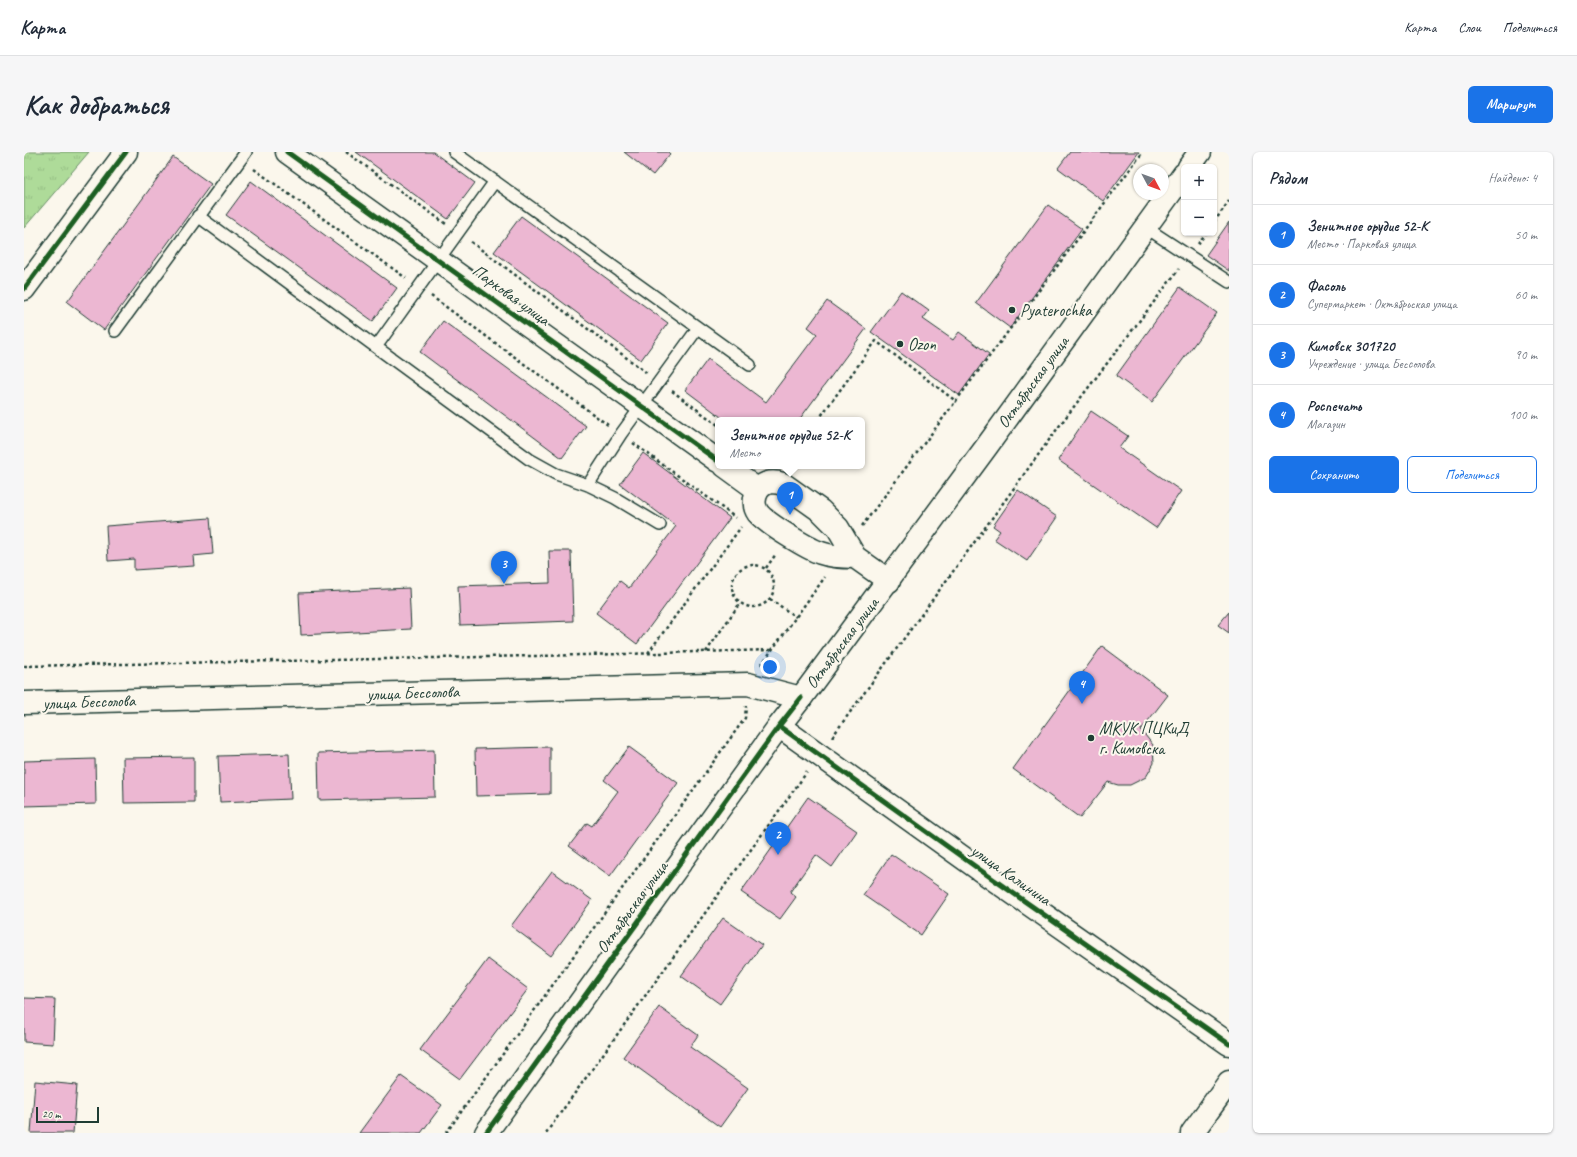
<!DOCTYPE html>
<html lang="ru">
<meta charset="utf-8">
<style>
body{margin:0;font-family:Caveat,sans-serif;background:#f6f6f7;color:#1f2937}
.controls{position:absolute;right:12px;top:12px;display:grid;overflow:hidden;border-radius:6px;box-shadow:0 1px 3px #0004}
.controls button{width:36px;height:36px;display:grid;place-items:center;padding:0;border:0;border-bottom:1px solid #e0e1e3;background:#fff;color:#1f2937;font:20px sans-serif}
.compass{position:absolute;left:1109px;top:12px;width:36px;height:36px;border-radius:50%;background:#fff;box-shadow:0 1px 3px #0004;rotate:131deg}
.scale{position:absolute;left:12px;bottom:10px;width:63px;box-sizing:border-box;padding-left:4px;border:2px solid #1f3d34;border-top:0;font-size:11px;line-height:14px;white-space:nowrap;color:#1f3d34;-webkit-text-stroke:3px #fbf7ec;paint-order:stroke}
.you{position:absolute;left:746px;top:515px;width:14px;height:14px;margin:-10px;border:3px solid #fff;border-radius:50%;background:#1a73e8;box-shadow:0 0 0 6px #1a73e833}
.badge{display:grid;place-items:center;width:26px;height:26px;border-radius:50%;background:#1a73e8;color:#fff;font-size:13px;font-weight:700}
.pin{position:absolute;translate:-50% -33px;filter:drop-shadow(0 1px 2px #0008)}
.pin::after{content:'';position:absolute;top:21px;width:14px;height:12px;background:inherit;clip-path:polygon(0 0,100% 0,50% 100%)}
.popup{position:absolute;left:691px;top:265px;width:150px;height:52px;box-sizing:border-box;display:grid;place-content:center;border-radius:6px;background:#fff;filter:drop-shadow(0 1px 3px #0005);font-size:13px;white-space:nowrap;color:#747a83}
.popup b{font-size:15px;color:#1f2937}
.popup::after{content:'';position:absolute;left:50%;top:100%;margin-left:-8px;border:8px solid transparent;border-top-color:#fff}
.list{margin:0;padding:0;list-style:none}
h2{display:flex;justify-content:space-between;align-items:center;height:52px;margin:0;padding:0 16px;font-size:17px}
h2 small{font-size:13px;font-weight:400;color:#747a83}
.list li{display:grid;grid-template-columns:26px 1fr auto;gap:12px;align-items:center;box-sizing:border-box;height:60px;padding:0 16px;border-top:1px solid #e0e1e3}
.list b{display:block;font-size:15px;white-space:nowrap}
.list p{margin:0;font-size:13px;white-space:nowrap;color:#747a83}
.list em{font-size:13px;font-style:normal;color:#747a83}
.actions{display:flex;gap:8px;padding:12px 16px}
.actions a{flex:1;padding:9px 0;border:1px solid #1a73e8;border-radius:6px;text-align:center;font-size:14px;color:#1a73e8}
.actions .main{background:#1a73e8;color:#fff}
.map{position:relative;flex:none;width:1205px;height:981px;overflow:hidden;border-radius:6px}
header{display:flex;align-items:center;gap:24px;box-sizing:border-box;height:56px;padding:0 20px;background:#fff;border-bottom:1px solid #e0e1e3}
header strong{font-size:19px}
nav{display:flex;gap:22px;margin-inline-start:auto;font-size:14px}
.intro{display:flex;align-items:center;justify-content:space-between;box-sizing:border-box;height:96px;padding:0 24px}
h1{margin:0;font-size:28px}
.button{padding:10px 18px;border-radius:6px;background:#1a73e8;color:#fff;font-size:14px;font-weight:700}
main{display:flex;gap:24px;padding:0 24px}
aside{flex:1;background:#fff;border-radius:6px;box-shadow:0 1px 3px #0004}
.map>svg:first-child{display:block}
</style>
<header>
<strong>Карта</strong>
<nav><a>Карта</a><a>Слои</a><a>Поделиться</a></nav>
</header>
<div class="intro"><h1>Как добраться</h1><a class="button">Маршрут</a></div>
<main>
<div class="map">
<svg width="1205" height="981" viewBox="0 0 1205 981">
<defs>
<pattern id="park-tufts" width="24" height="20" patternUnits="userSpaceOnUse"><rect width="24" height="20" fill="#aedb99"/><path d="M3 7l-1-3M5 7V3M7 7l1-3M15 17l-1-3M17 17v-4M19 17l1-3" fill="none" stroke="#95bd84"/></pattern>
</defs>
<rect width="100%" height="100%" fill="#fbf7ec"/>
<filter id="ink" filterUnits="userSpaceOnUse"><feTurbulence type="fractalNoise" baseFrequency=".025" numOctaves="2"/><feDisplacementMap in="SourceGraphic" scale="8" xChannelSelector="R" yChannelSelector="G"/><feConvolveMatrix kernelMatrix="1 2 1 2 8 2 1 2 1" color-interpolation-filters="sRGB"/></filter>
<g filter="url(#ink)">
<path fill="url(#park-tufts)" stroke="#668c66" d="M 0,0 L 65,0 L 0,76 Z"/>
<path fill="#ecb7d2" stroke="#1f3d34" d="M 332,0 L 409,0 L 451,31 L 424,67 Z
M 600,0 L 644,0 L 646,2 L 629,23 Z
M 1046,0 L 1115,0 L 1079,49 L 1034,16 Z
M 149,5 L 187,32 L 80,178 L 43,150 Z
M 227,29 L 373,136 L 349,169 L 202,63 Z
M 1024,53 L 1058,77 L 986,176 L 952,151 Z
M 497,64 L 644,171 L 617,208 L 470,100 Z
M 1205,70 L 1205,119 L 1182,103 Z
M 1156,135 L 1193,161 L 1128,250 L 1092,224 Z
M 877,139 L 905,159 L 899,167 L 929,188 L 935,180 L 965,202 L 935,243 L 847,180 Z
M 803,149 L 842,177 L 775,268 L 701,268 L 661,238 L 684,207 L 742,250 L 793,182 L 784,175 Z
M 419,169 L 562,274 L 538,306 L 396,200 Z
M 1067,259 L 1104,284 L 1095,296 L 1157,339 L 1132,376 L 1034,308 Z
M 619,301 L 706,366 L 613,492 L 572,461 L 596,429 L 605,436 L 652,374 L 596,332 Z
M 994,338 L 1033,365 L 1003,409 L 970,387 L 976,379 L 969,374 Z
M 186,366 L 189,402 L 169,404 L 170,414 L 110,418 L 110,407 L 84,409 L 82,374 Z
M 525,399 L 547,399 L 549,469 L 436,473 L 434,434 L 526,431 Z
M 385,436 L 387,477 L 277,483 L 275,441 Z
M 1205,460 L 1205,481 L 1194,473 Z
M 1078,494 L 1144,543 L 1117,578 L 1129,593 L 1130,611 L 1122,625 L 1106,633 L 1094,633 L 1084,630 L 1056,666 L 989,617 Z
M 526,595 L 526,642 L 452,644 L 451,597 Z
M 605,595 L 654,631 L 586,724 L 545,694 L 563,671 L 568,674 L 594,639 L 580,628 Z
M 410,598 L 411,645 L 295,648 L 294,601 Z
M 265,602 L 267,647 L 196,650 L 194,604 Z
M 170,605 L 170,650 L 100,651 L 99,606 Z
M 71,607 L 72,652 L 0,654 L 0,609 Z
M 784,645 L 833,679 L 808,715 L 792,703 L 766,740 L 772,745 L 756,767 L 717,740 Z
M 867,702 L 925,742 L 897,783 L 839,743 Z
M 528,719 L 568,748 L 527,804 L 487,774 Z
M 699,766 L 738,793 L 696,852 L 657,824 Z
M 464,807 L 504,837 L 436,927 L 396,898 Z
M 0,846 L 31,847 L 29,892 L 0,890 Z
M 635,855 L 674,883 L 666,895 L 724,936 L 696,975 L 599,905 Z
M 377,924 L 418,953 L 397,981 L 335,981 Z
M 11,929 L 53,933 L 49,981 L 7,981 Z"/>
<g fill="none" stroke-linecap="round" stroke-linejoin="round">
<defs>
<path id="service" d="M 430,0 L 726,213
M 174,64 L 352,195 L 471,29
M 1121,75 L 1205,130
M 91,179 L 222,0
M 352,195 L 505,307 L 532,322 L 564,333 L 591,346 L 636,373
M 564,333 L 597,282 L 674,176"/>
<path id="minor" d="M 263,0 L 694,309
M 0,137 L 102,0
M 701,314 L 734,338 C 741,329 749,329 759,332 L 797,359 L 814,376 L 831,405 L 865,429
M 734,338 C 730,345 729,354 734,361 C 742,371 784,397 797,401 C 808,405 820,405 831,405
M 755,574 L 959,720 L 1205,892
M 462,981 L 755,574 L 777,546
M 1168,981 L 1205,930"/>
<path id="secondary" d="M 1165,15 L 1176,0
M 0,551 L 724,532 L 777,546 L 963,294 L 1160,22"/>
</defs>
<use href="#service" stroke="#1f3d34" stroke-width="14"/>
<use href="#minor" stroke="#1f3d34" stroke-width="25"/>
<use href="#secondary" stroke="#1f3d34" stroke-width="25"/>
<path stroke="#1f3d34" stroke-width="2.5" stroke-dasharray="3 3" stroke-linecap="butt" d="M 322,0 L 422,72
M 230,17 L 382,126
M 1190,70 L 1205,49
M 447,90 L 623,221
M 1174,92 L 1182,81
M 407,144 L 584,273
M 648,239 L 694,273
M 794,268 L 852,189 L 933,250
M 609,291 L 712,366
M 838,374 L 1119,0
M708 434a21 21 0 1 1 42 0a21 21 0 1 1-42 0Z
M 742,416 L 752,402
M 746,447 L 772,465
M 682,500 L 716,451
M 624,501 L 717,375
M 737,513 L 801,425
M 0,514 L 561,503 L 748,498
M 808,585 L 1039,269 L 1155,117
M 422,981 L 721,566 L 722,554
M 522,981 L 783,620"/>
<use href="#service" stroke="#fbf7ec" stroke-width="11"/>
<use href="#minor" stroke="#fbf7ec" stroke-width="22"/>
<use href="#secondary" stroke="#fbf7ec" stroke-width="22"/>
<defs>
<path id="cycleway" d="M 263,0 L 694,309
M 0,137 L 102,0
M 755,574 L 959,720 L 1205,892
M 462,981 L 755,574 L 777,546"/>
</defs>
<use href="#cycleway" stroke="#fbf7ec" stroke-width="8"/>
<use href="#cycleway" stroke="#1b5e20" stroke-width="5"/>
</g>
</g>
<g fill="#1f3d34" stroke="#fbf7ec" stroke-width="1.5">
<circle cx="988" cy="158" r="4"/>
<circle cx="876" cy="192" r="4"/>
<circle cx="1067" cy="586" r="4"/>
</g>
<g text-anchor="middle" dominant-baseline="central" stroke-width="4" stroke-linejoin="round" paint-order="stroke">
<g font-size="17" fill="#1f3d34" stroke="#fbf7ec">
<text transform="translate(487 143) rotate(36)">Парковая улица</text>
<text transform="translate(1009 230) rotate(-54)">Октябрьская улица</text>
<text transform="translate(818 491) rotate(-53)">Октябрьская улица</text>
<text transform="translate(389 541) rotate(-2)">улица Бессолова</text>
<text transform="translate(65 550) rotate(-2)">улица Бессолова</text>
<text transform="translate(987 723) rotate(35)">улица Калинина</text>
<text transform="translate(608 755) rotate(-54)">Октябрьская улица</text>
</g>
<g font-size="17" fill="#1f3d34" stroke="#fbf7ec" text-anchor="start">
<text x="996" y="158">Pyaterochka</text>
<text x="884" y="192">Ozon</text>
<text x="1075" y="576">МКУК ПЦКиД<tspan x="1075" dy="20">г. Кимовска</tspan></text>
</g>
</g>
</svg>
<div class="controls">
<button>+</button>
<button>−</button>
</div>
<svg class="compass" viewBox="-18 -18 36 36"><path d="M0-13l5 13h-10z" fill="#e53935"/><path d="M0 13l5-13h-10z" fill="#747a83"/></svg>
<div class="scale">20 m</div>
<div class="you"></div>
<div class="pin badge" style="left:766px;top:363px">1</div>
<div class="popup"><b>Зенитное орудие 52-К</b>Место</div>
<div class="pin badge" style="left:754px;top:703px">2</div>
<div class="pin badge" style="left:480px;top:432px">3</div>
<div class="pin badge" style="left:1058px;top:552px">4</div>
</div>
<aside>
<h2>Рядом<small>Найдено: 4</small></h2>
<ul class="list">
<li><span class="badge">1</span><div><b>Зенитное орудие 52-К</b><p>Место · Парковая улица</p></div><em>50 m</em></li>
<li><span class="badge">2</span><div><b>Фасоль</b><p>Супермаркет · Октябрьская улица</p></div><em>60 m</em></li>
<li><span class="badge">3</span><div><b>Кимовск 301720</b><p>Учреждение · улица Бессолова</p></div><em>90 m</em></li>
<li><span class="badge">4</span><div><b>Роспечать</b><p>Магазин</p></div><em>100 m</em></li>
</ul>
<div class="actions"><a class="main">Сохранить</a><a>Поделиться</a></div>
</aside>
</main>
